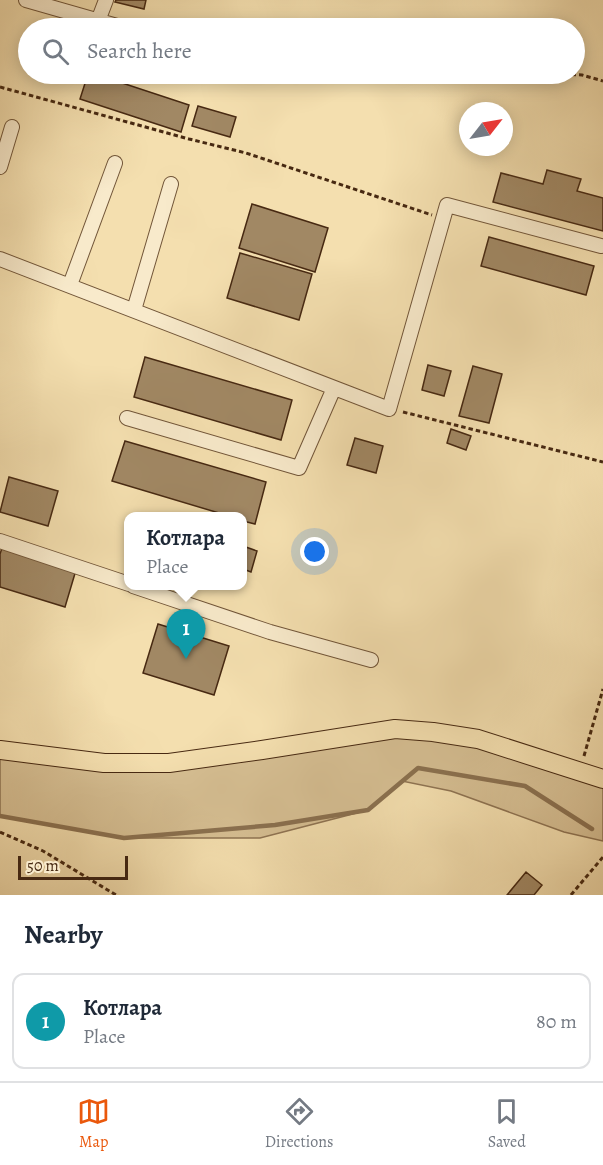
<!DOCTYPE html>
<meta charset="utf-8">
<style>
body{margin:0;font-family:Alegreya,serif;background:#f6f6f7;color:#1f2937}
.compass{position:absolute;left:459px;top:102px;width:54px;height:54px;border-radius:50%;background:#fff;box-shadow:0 3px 15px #0003;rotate:59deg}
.scale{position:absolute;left:18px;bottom:15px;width:110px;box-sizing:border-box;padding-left:6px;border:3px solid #472912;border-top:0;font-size:16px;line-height:21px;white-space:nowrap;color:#472912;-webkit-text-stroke:4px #f8eacb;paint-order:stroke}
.you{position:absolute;left:315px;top:552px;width:21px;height:21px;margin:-15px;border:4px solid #fff;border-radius:50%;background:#1a73e8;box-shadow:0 0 0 9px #1a73e833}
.badge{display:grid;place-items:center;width:39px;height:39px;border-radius:50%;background:#ea580c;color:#fff;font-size:20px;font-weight:700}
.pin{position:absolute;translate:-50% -50px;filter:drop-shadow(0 2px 3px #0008)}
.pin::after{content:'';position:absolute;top:32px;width:21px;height:18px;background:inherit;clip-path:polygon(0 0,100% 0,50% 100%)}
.popup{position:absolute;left:124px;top:512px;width:123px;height:78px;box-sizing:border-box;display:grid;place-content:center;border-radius:12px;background:#fff;filter:drop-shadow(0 2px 4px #0005);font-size:20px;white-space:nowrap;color:#747a83}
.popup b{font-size:22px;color:#1f2937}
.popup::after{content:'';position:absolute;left:50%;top:100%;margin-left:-12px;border:12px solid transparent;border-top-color:#fff}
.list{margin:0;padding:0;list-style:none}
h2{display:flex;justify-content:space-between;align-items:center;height:78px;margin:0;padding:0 24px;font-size:26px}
h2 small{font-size:20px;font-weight:400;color:#747a83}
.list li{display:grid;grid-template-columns:39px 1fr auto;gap:18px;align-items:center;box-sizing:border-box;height:96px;margin:0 12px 12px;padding:0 12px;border:2px solid #e0e1e3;border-radius:12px}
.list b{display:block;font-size:22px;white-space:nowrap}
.list p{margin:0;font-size:20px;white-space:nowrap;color:#747a83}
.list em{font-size:20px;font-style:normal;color:#747a83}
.icon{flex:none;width:33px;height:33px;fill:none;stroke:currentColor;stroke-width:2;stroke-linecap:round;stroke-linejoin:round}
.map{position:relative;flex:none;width:603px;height:895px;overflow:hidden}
.search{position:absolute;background:#fff;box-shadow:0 3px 15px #0003;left:18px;right:18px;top:18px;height:66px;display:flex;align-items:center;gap:15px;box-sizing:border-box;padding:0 21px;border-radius:33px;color:#747a83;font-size:22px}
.sheet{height:186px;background:#fff}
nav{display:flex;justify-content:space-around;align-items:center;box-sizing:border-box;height:84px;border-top:2px solid #e0e1e3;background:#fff;font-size:16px;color:#747a83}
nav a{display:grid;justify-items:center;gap:3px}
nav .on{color:#ea580c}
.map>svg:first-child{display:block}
</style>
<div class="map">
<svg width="603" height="895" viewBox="0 0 603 895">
<rect width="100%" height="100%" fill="#f4dfaf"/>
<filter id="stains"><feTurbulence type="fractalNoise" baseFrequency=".00333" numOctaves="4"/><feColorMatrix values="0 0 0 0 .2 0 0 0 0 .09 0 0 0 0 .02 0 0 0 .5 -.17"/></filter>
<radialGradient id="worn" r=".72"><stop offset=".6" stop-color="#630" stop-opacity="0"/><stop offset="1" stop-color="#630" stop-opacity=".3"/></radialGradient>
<path fill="#d7c094" stroke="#8f7453" stroke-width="1.5" d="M 433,732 L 603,779 L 603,841 L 564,832 L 451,791 L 402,781 L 368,810 L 260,838 L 124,838 L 0,816 L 0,750 L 104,763 Z"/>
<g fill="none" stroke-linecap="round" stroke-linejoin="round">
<path stroke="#8b7150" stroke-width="4.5" d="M 0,816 L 124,838 L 275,825 L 368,810 L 418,768 L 525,786 L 592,829"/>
</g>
<path fill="#a18864" stroke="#472912" stroke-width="1.5" d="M 116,0 L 146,0 L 144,9 L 115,2 Z
M 88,74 L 95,74 L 189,105 L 181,132 L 80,99 Z
M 198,106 L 236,117 L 230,137 L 192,126 Z
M 547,170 L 581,179 L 577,191 L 603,198 L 603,231 L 493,202 L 501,173 L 543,184 Z
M 252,204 L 328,228 L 315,272 L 239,248 Z
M 489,237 L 594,266 L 586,295 L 481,266 Z
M 240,253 L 312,274 L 299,320 L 227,298 Z
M 145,357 L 292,400 L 281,440 L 134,397 Z
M 428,365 L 451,371 L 444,396 L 422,390 Z
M 473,366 L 502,374 L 489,423 L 459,416 Z
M 451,429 L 471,436 L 466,450 L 447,443 Z
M 355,438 L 383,446 L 376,473 L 347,465 Z
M 125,441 L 266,482 L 255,524 L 243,521 L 243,516 L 229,516 L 112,481 Z
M 9,477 L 58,491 L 48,526 L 0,512 Z
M 243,546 L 257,551 L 251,572 L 243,569 Z
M 2,548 L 76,570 L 65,607 L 0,587 L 0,554 Z
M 158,624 L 229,646 L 214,695 L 143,673 Z
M 526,872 L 542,885 L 534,895 L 507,895 Z"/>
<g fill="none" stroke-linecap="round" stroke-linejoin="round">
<defs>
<path id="minor" d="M 26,0 L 124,28
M 98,21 L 106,0
M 0,167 L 12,127
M 0,259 L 389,409 L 447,205 L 601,246
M 70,285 L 115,163
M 134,310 L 171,184
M 127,418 L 299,468 L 334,388
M 0,541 L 129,584
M 133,586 L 270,632 L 371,660"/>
<path id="major" d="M 0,750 L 104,763 L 169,763 L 262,750 L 395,729 L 433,732 L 478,739 L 603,779"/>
</defs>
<use href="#minor" stroke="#725639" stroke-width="16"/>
<use href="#major" stroke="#472912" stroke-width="20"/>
<path stroke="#472912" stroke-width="3" stroke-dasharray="4.5 3" stroke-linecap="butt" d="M 564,74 L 582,75 L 603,81
M 0,87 L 189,139 L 246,153 L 432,215
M 403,412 L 603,462
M 584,756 L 603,689
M 0,832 L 43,851 L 116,895
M 571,895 L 603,857"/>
<use href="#minor" stroke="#f8eacb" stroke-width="14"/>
<use href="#major" stroke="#f4dfaf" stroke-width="18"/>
</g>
<rect width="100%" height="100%" filter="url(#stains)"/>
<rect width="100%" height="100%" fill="url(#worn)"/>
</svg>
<svg class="compass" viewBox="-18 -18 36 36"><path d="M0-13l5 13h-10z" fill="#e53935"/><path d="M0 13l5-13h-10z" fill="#747a83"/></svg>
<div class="scale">50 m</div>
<div class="you"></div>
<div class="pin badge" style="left:186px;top:659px;background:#0f9aa8">1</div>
<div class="popup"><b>Котлара</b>Place</div>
<div class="search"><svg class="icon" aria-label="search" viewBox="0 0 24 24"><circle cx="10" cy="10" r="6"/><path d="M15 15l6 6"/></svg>Search here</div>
</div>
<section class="sheet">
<h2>Nearby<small></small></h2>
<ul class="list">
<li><span class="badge" style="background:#0f9aa8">1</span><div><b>Котлара</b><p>Place</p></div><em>80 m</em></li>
</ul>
</section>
<nav>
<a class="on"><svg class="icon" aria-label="map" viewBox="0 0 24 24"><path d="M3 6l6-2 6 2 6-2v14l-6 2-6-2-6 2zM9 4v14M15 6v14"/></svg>Map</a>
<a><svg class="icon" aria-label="directions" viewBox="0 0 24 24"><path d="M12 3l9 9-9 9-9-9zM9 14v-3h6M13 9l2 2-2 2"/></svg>Directions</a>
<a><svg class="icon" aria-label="saved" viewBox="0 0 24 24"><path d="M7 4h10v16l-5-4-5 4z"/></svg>Saved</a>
</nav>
